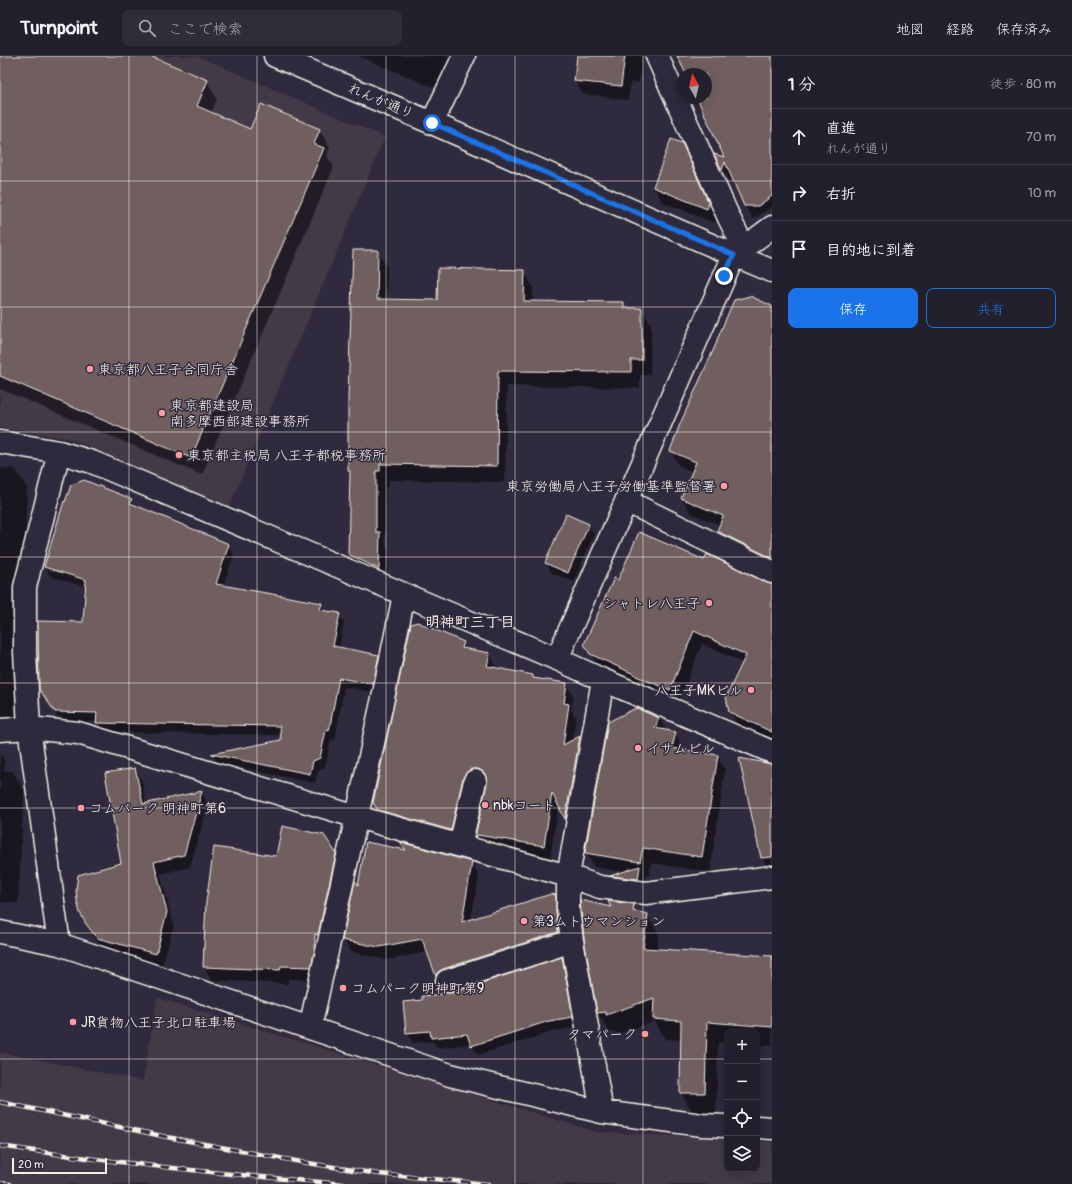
<!DOCTYPE html>
<html lang="ja">
<meta charset="utf-8">
<style>
body{margin:0;font-family:Pangolin,"Klee One",sans-serif;background:#2f2d3a;color:#f1f3f6}
.controls{position:absolute;right:12px;bottom:12px;display:grid;overflow:hidden;border-radius:8px;box-shadow:0 2px 10px #0003}
.controls button{width:36px;height:36px;display:grid;place-items:center;padding:0;border:0;border-bottom:1px solid #403e4a;background:#23202e;color:#f1f3f6;font:20px sans-serif}
.compass{position:absolute;left:676px;top:12px;width:36px;height:36px;border-radius:50%;background:#23202e;box-shadow:0 2px 10px #0003;rotate:352deg}
.scale{position:absolute;left:12px;bottom:10px;width:95px;box-sizing:border-box;padding-left:4px;border:2px solid #f4f1e8;border-top:0;font-size:11px;line-height:14px;white-space:nowrap;color:#f4f1e8;-webkit-text-stroke:3px #2f2a3d;paint-order:stroke}
.stop{position:absolute;width:12px;height:12px;margin:-9px;border:3px solid #1a73e8;border-radius:50%;background:#fff}
.stop.end{background:#1a73e8;border-color:#fff;box-shadow:0 1px 4px #0008}
.list{margin:0;padding:0;list-style:none}
h2{display:flex;justify-content:space-between;align-items:center;height:52px;margin:0;padding:0 16px;font-size:17px}
h2 small{font-size:13px;font-weight:400;color:#a3a3aa}
.list li{display:grid;grid-template-columns:26px 1fr auto;gap:12px;align-items:center;box-sizing:border-box;height:56px;padding:0 16px;border-top:1px solid #403e4a}
.list b{display:block;font-size:15px;white-space:nowrap}
.list p{margin:0;font-size:13px;white-space:nowrap;color:#a3a3aa}
.list em{font-size:13px;font-style:normal;color:#a3a3aa}
.actions{display:flex;gap:8px;padding:12px 16px}
.actions a{flex:1;padding:9px 0;border:1px solid #1a73e8;border-radius:8px;text-align:center;font-size:14px;color:#1a73e8}
.actions .main{background:#1a73e8;color:#fff}
.icon{flex:none;width:22px;height:22px;fill:none;stroke:currentColor;stroke-width:2;stroke-linecap:round;stroke-linejoin:round}
.map{position:relative;flex:none;width:772px;height:1128px;overflow:hidden}
header{display:flex;align-items:center;gap:24px;box-sizing:border-box;height:56px;padding:0 20px;background:#23202e;border-bottom:1px solid #403e4a}
header strong{font-size:19px}
nav{display:flex;gap:22px;margin-inline-start:auto;font-size:14px}
.search{width:280px;height:36px;background:#2f2d3a;display:flex;align-items:center;gap:10px;box-sizing:border-box;padding:0 14px;border-radius:8px;color:#a3a3aa;font-size:15px}
main{display:flex}
aside{flex:1;background:#23202e}
.map>svg:first-child{display:block}
</style>
<header>
<strong>Turnpoint</strong>
<div class="search"><svg class="icon" aria-label="search" viewBox="0 0 24 24"><circle cx="10" cy="10" r="6"/><path d="M15 15l6 6"/></svg>ここで検索</div>
<nav><a>地図</a><a>経路</a><a>保存済み</a></nav>
</header>
<main>
<div class="map">
<svg width="772" height="1128" viewBox="0 0 772 1128">
<rect width="100%" height="100%" fill="#2f2a3d"/>
<filter id="ink" filterUnits="userSpaceOnUse"><feTurbulence type="fractalNoise" baseFrequency=".025" numOctaves="2"/><feDisplacementMap in="SourceGraphic" scale="8" xChannelSelector="R" yChannelSelector="G"/><feConvolveMatrix kernelMatrix="1 2 1 2 8 2 1 2 1" color-interpolation-filters="sRGB"/></filter>
<g filter="url(#ink)">
<path fill="#433a47" d="M 0,0 L 197,0 L 385,81 L 229,451 L 72,383 L 0,372 Z
M 157,942 L 596,1076 L 727,1083 L 727,1113 L 757,1113 L 757,1085 L 772,1086 L 772,1128 L 0,1128 L 0,996 L 143,1025 Z"/>
<path fill="#0007" fill-rule="evenodd" d="M 0,0 L 147,0 L 207,25 L 217,43 L 211,57 L 251,74 L 319,73 L 330,92 L 327,99 L 334,111 L 202,419 L 0,333 Z
M 358,0 L 454,0 L 440,34 Z
M 578,0 L 642,0 L 639,27 L 631,26 L 628,44 L 583,38 L 575,24 Z
M 677,0 L 772,0 L 772,151 L 753,163 L 745,150 L 732,121 L 730,127 L 716,99 L 726,103 L 698,42 L 706,42 L 706,18 L 687,18 Z
M 681,88 L 690,102 L 717,163 L 715,167 L 662,146 L 654,131 Z
M 377,195 L 387,211 L 386,244 L 438,245 L 524,215 L 533,231 L 533,246 L 623,247 L 626,253 L 642,253 L 651,269 L 650,319 L 640,319 L 640,332 L 507,330 L 505,426 L 389,424 L 389,431 L 385,431 L 385,487 L 388,493 L 387,528 L 359,514 L 349,498 L 350,418 L 349,415 Z
M 772,251 L 772,512 L 726,490 L 718,475 L 720,469 L 691,457 L 682,442 L 693,416 L 679,410 L 671,395 L 681,369 Z
M 0,412 L 15,413 L 27,432 L 23,532 L 16,532 L 14,573 L 20,584 L 18,680 L 4,683 L 0,688 Z
M 131,444 L 135,450 L 228,489 L 234,499 L 223,530 L 321,548 L 325,555 L 339,558 L 344,567 L 339,593 L 378,600 L 384,609 L 378,637 L 344,631 L 335,684 L 331,683 L 325,711 L 318,715 L 315,727 L 218,707 L 213,699 L 282,685 L 282,679 L 103,676 L 97,666 L 61,665 L 46,643 L 84,567 L 86,531 L 50,520 L 45,511 Z
M 588,468 L 594,478 L 574,526 L 552,517 L 546,507 Z
M 705,506 L 772,529 L 772,686 L 738,670 L 730,655 L 743,607 L 702,588 L 678,648 L 600,612 L 585,588 L 618,525 Z
M 463,587 L 467,594 L 489,597 L 496,610 L 496,613 L 533,620 L 534,623 L 566,628 L 574,641 L 571,654 L 576,661 L 572,686 L 580,682 L 587,694 L 573,773 L 559,748 L 550,802 L 484,791 L 483,793 L 476,781 L 488,727 L 485,725 L 458,786 L 381,759 L 374,746 Z
M 659,662 L 666,675 L 675,677 L 683,692 L 683,694 L 717,700 L 725,714 L 710,816 L 651,807 L 649,820 L 644,819 L 647,826 L 646,837 L 619,834 L 611,820 L 625,816 L 594,811 L 586,796 Z
M 0,697 L 5,705 L 4,715 L 13,715 L 24,735 L 18,847 L 0,846 Z
M 772,709 L 772,809 L 767,810 L 761,800 Z
M 134,713 L 142,725 L 146,748 L 201,736 L 208,748 L 190,811 L 160,818 L 174,869 L 162,910 L 105,895 L 94,881 L 87,868 L 122,808 Z
M 335,797 L 343,811 L 318,924 L 288,923 L 288,928 L 211,924 L 204,910 L 277,801 Z
M 472,807 L 479,820 L 471,864 L 555,840 L 562,853 L 565,889 L 444,932 L 437,920 L 428,896 L 387,904 L 351,896 L 343,883 L 358,832 Z
M 633,849 L 638,857 L 647,859 L 659,879 L 657,894 L 772,901 L 772,990 L 757,989 L 757,975 L 727,975 L 727,987 L 718,986 L 716,1057 L 693,1057 L 681,1037 L 682,984 L 665,983 L 655,965 L 619,978 L 617,976 L 610,977 L 598,957 L 613,852 ZM 644,875 L 646,875 L 643,897 L 641,897 Z
M 562,902 L 567,912 L 578,971 L 555,975 L 478,999 L 471,988 L 437,992 L 433,985 L 413,987 L 407,977 L 423,945 L 451,938 Z"/>
<path fill="#715f5e" stroke="#f4f1e8" d="M 0,0 L 150,0 L 208,24 L 197,50 L 250,73 L 261,48 L 320,73 L 314,88 L 324,92 L 191,402 L 0,320 Z
M 577,0 L 625,0 L 621,30 L 574,25 Z
M 677,0 L 772,0 L 772,140 L 758,150 L 744,150 L 725,106 L 722,114 L 714,98 L 724,101 L 697,42 L 706,42 L 706,18 L 686,18 Z
M 671,83 L 682,87 L 709,148 L 707,153 L 653,131 Z
M 353,194 L 378,194 L 377,243 L 437,244 L 438,212 L 525,214 L 524,245 L 624,246 L 624,252 L 642,252 L 642,304 L 631,304 L 631,316 L 498,315 L 497,410 L 380,408 L 380,415 L 376,415 L 376,476 L 380,476 L 379,513 L 348,498 L 350,415 L 348,415 L 348,343 Z
M 750,240 L 772,250 L 772,502 L 717,475 L 723,460 L 681,442 L 696,406 L 670,395 L 680,368 L 717,286 L 716,286 L 734,244 Z
M 84,424 L 132,443 L 130,447 L 229,488 L 216,528 L 322,547 L 320,554 L 340,557 L 333,590 L 379,599 L 373,628 L 339,622 L 329,675 L 326,674 L 320,702 L 313,705 L 310,718 L 211,698 L 281,684 L 280,670 L 96,667 L 97,657 L 55,656 L 39,633 L 38,565 L 83,566 L 86,524 L 44,511 L 64,445 L 65,446 L 71,429 Z
M 566,458 L 589,468 L 568,517 L 545,507 Z
M 639,476 L 704,504 L 707,498 L 767,527 L 772,528 L 772,676 L 729,656 L 726,641 L 746,599 L 694,575 L 670,634 L 636,620 L 636,619 L 590,598 L 584,588 L 614,522 L 618,524 Z
M 417,566 L 464,586 L 462,592 L 490,597 L 487,610 L 533,619 L 533,622 L 567,627 L 564,647 L 569,648 L 563,689 L 580,680 L 565,763 L 552,737 L 544,790 L 477,779 L 477,781 L 475,781 L 487,727 L 487,721 L 483,716 L 478,713 L 471,713 L 466,717 L 463,722 L 451,774 L 378,754 L 373,747 L 411,568 Z
M 636,652 L 659,662 L 655,672 L 676,676 L 672,692 L 718,699 L 702,801 L 643,792 L 640,806 L 585,797 L 608,666 Z
M 739,702 L 772,708 L 772,801 L 761,802 Z
M 135,712 L 143,748 L 202,735 L 184,799 L 154,806 L 167,856 L 156,898 L 97,882 L 86,868 L 80,857 L 77,845 L 76,833 L 78,819 L 121,807 L 105,717 Z
M 282,770 L 324,779 L 336,797 L 318,879 L 315,878 L 315,893 L 311,911 L 281,910 L 280,914 L 203,911 L 206,846 L 214,791 L 276,800 Z
M 366,786 L 406,794 L 400,786 L 472,806 L 462,866 L 551,838 L 556,839 L 556,854 L 558,876 L 443,913 L 438,916 L 436,920 L 422,883 L 379,891 L 342,884 L 355,825 L 358,829 Z
M 640,810 L 638,823 L 610,820 Z
M 580,844 L 611,851 L 608,845 L 634,848 L 633,855 L 648,858 L 643,892 L 772,900 L 772,971 L 707,966 L 705,1037 L 680,1037 L 681,965 L 653,963 L 654,942 L 606,959 L 606,956 L 597,957 L 584,883 Z
M 562,901 L 573,961 L 549,965 L 471,990 L 467,978 L 431,982 L 430,975 L 406,977 L 403,946 L 422,944 L 422,940 L 443,938 L 442,936 L 451,937 Z"/>
<g fill="none" stroke-linecap="round" stroke-linejoin="round">
<defs>
<path id="minor" d="M 275,0 L 432,67 L 734,199 L 772,215
M 657,0 L 729,162 L 744,192
M 432,67 L 464,0
M 0,386 L 59,396 L 92,406 L 557,603 L 603,624 L 772,696
M 59,396 L 25,531 L 25,597 L 29,672 L 59,888
M 626,445 L 772,516
M 557,603 L 734,199 L 772,171
M 0,674 L 29,672 L 78,677 L 357,761 L 568,820 L 600,831 L 646,837 L 772,821
M 460,790 L 475,725
M 0,876 L 59,888 L 450,1019 L 602,1056 L 702,1069 L 727,1070
M 447,925 L 572,885
M 310,972 L 383,642 L 404,539
M 602,1056 L 572,885 L 568,853 L 568,820 L 603,624
M 757,1071 L 772,1072"/>
</defs>
<use href="#minor" stroke="#f4f1e8" stroke-width="25"/>
<use href="#minor" stroke="#2f2a3d" stroke-width="22"/>
<defs>
<path id="rail" d="M 0,1046 L 167,1081 L 301,1106 L 379,1118 L 488,1128
M 0,1090 C 114,1107 230,1119 345,1128
M 0,1127 L 10,1128"/>
</defs>
<use href="#rail" stroke="#f4f1e8" stroke-width="4.5"/>
<use href="#rail" stroke="#2f2a3d" stroke-width="3" stroke-dasharray="9" stroke-linecap="butt"/>
</g>
</g>
<g fill="none" stroke-linecap="round" stroke-linejoin="round" filter="url(#ink)">
<path stroke="#1a73e8" stroke-width="5" d="M 432,67 L 734,199 L 724,220"/>
</g>
<path fill="none" stroke="#f4f1e8" stroke-width="1" stroke-opacity="0.55" d="M 129,0 L 129,1128M 257,0 L 257,1128M 386,0 L 386,1128M 515,0 L 515,1128M 643,0 L 643,1128M 0,125 L 772,125M 0,251 L 772,251M 0,376 L 772,376M 0,501 L 772,501M 0,627 L 772,627M 0,752 L 772,752M 0,877 L 772,877M 0,1003 L 727,1003M 757,1003 L 772,1003"/>
<g fill="#ff9aa2" stroke="#2f2a3d" stroke-width="1.5">
<circle cx="90" cy="313" r="4"/>
<circle cx="162" cy="357" r="4"/>
<circle cx="179" cy="399" r="4"/>
<circle cx="724" cy="430" r="4"/>
<circle cx="709" cy="547" r="4"/>
<circle cx="751" cy="634" r="4"/>
<circle cx="638" cy="692" r="4"/>
<circle cx="485" cy="749" r="4"/>
<circle cx="81" cy="752" r="4"/>
<circle cx="524" cy="865" r="4"/>
<circle cx="343" cy="932" r="4"/>
<circle cx="73" cy="966" r="4"/>
<circle cx="645" cy="978" r="4"/>
</g>
<g text-anchor="middle" dominant-baseline="central" stroke-width="3" stroke-linejoin="round" paint-order="stroke">
<g font-size="14" fill="#f4f1e8" stroke="#2f2a3d">
<text transform="translate(381 45) rotate(23)">れんが通り</text>
</g>
<g font-size="14" fill="#f4f1e8" stroke="#2f2a3d" text-anchor="start">
<text x="98" y="313">東京都八王子合同庁舎</text>
<text x="170" y="349">東京都建設局<tspan x="170" dy="16">南多摩西部建設事務所</tspan></text>
<text x="187" y="399">東京都主税局 八王子都税事務所</text>
<text x="716" y="430" text-anchor="end">東京労働局八王子労働基準監督署</text>
<text x="701" y="547" text-anchor="end">シャトレ八王子</text>
<text x="743" y="634" text-anchor="end">八王子MKビル</text>
<text x="646" y="692">イサムビル</text>
<text x="493" y="749">nbkコート</text>
<text x="89" y="752">コムパーク 明神町第6</text>
<text x="532" y="865">第3ムトウマンション</text>
<text x="351" y="932">コムパーク明神町第9</text>
<text x="81" y="966">JR貨物八王子北口駐車場</text>
<text x="637" y="978" text-anchor="end">タマパーク</text>
</g>
<g font-size="15" font-weight="bold" fill="#f4f1e8" stroke="#2f2a3d">
<text x="470" y="566">明神町三丁目</text>
</g>
</g>
</svg>
<div class="controls">
<button>+</button>
<button>−</button>
<button><svg class="icon" aria-label="locate" viewBox="0 0 24 24"><circle cx="12" cy="12" r="6"/><path d="M12 2v4M12 18v4M2 12h4M18 12h4"/></svg></button>
<button><svg class="icon" aria-label="layers" viewBox="0 0 24 24"><path d="M12 4l9 5-9 5-9-5zM3 14l9 5 9-5"/></svg></button>
</div>
<svg class="compass" viewBox="-18 -18 36 36"><path d="M0-13l5 13h-10z" fill="#e53935"/><path d="M0 13l5-13h-10z" fill="#a3a3aa"/></svg>
<div class="scale">20 m</div>
<div class="stop" style="left:432px;top:67px"></div>
<div class="stop end" style="left:724px;top:220px"></div>
</div>
<aside>
<h2>1 分<small>徒歩 · 80 m</small></h2>
<ul class="list">
<li><svg class="icon" aria-label="ahead" viewBox="0 0 24 24"><path d="M12 20V5M6 11l6-6 6 6"/></svg><div><b>直進</b><p>れんが通り</p></div><em>70 m</em></li>
<li><svg class="icon" aria-label="right" viewBox="0 0 24 24"><path d="M7 20v-9h11M14 6l5 5-5 5"/></svg><div><b>右折</b></div><em>10 m</em></li>
<li><svg class="icon" aria-label="arrive" viewBox="0 0 24 24"><path d="M6 21V4h12l-3 4 3 4H6"/></svg><div><b>目的地に到着</b></div></li>
</ul>
<div class="actions"><a class="main">保存</a><a>共有</a></div>
</aside>
</main>
